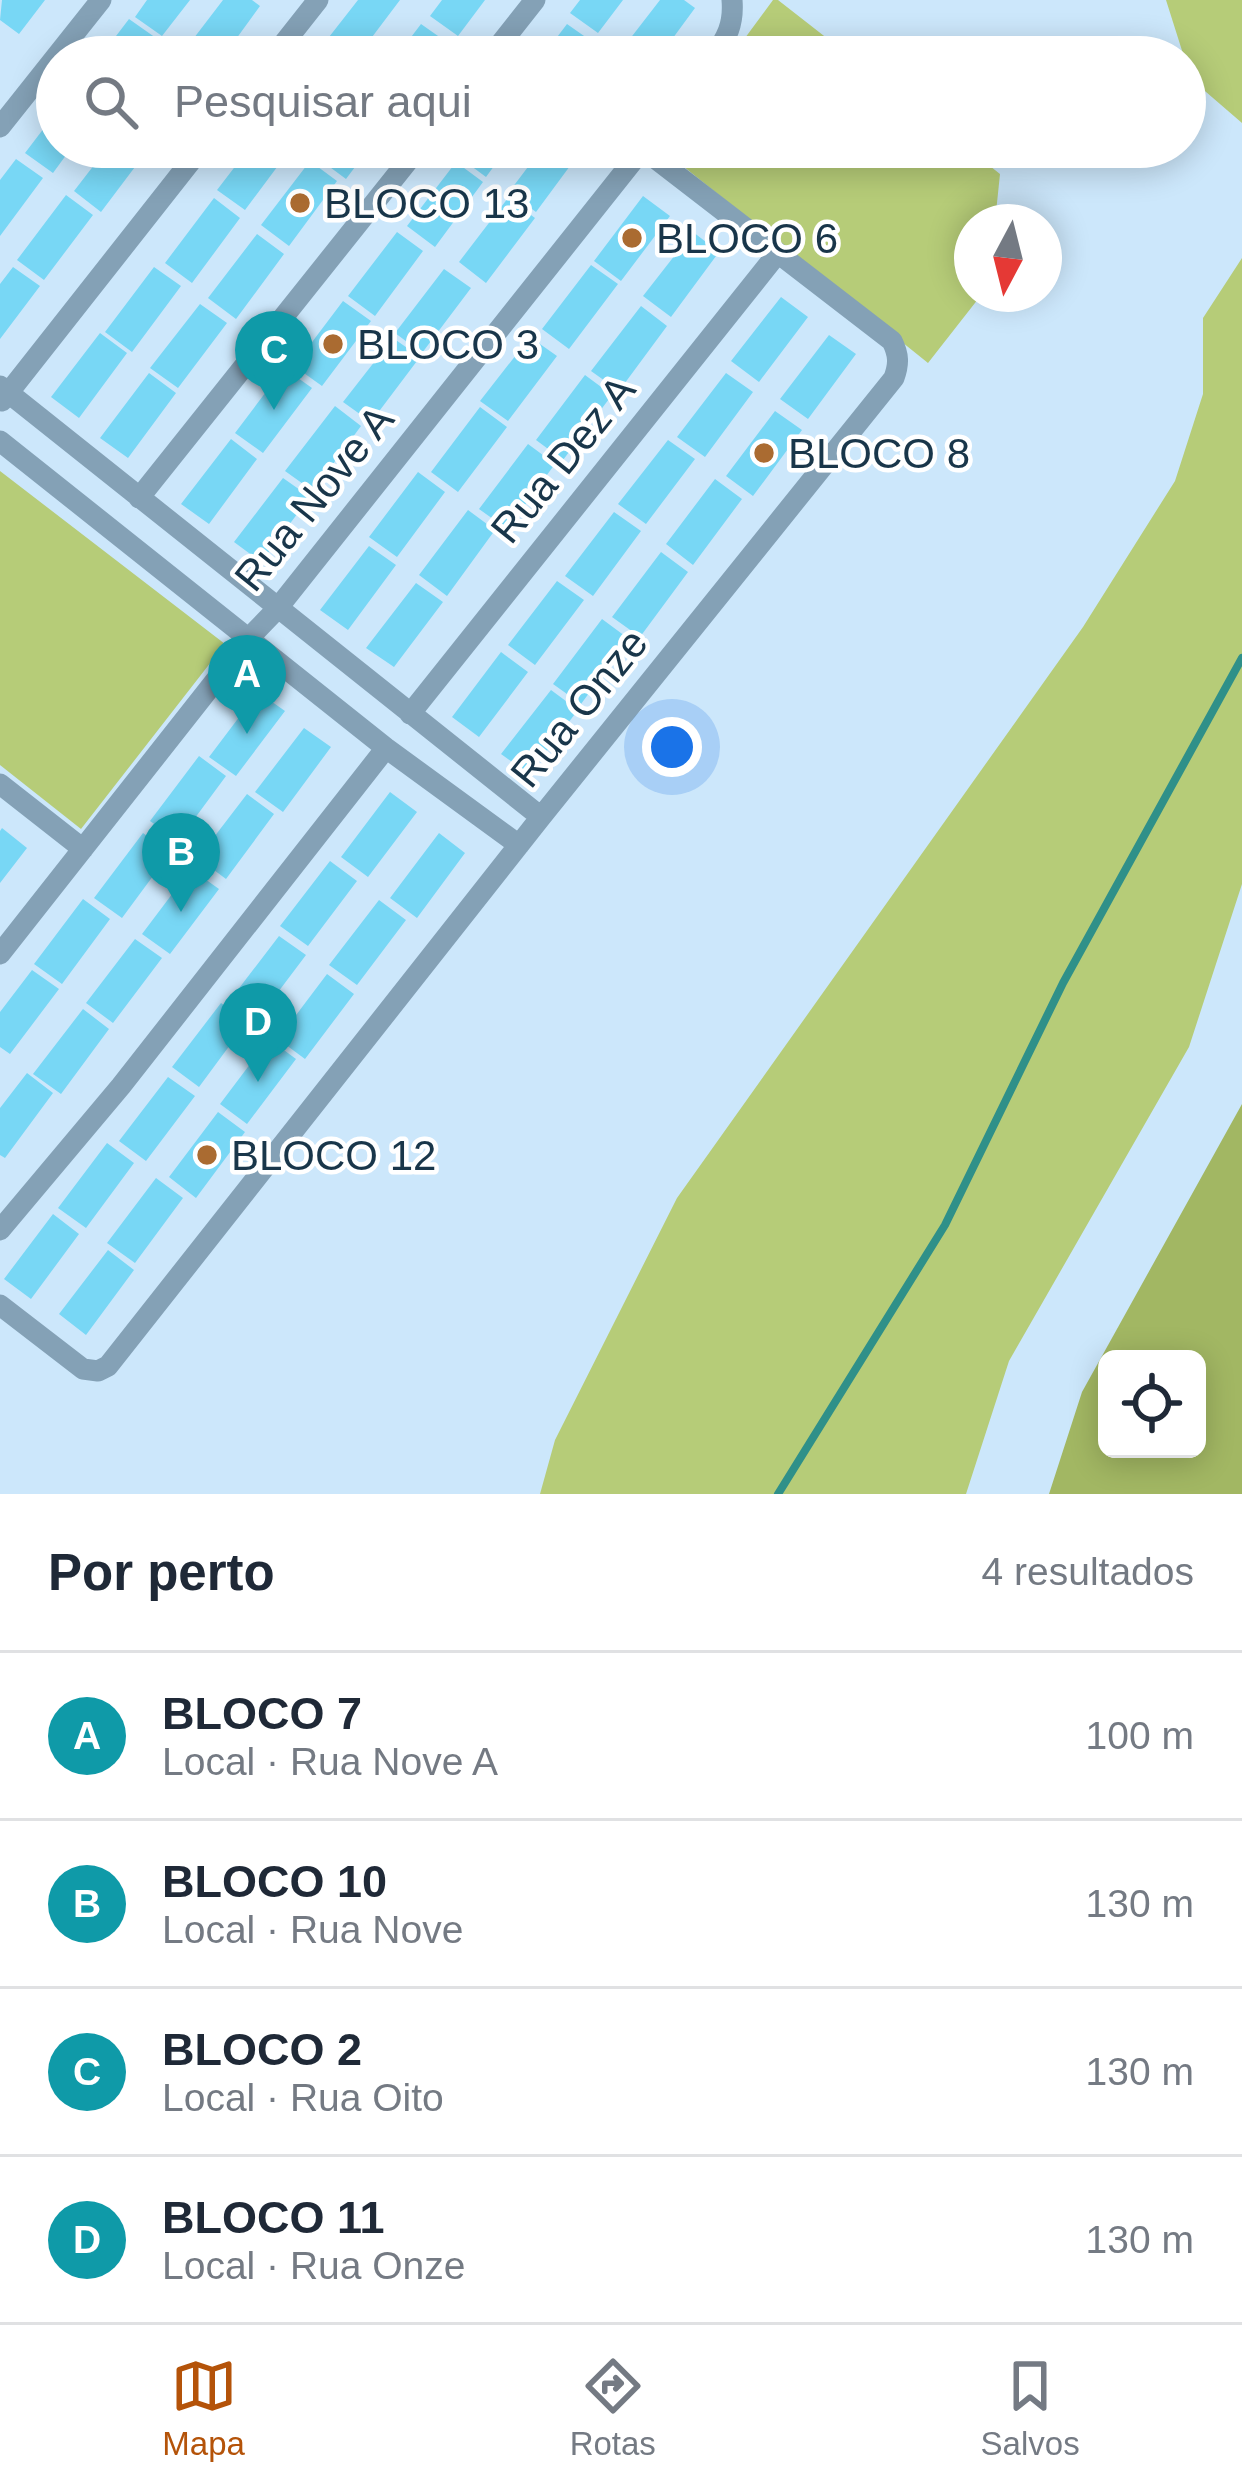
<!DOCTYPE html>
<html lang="pt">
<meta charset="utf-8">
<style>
body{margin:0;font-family:Arial,sans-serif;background:#f2f2f3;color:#1f2937}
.controls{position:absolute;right:36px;bottom:36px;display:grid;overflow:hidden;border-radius:18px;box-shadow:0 6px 30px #0003}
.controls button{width:108px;height:108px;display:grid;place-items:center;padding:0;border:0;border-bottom:3px solid #e0e1e3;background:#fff;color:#1f2937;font:60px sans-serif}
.compass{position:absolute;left:954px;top:204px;width:108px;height:108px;border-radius:50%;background:#fff;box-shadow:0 6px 30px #0003;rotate:187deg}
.you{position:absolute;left:672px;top:747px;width:42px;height:42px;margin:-30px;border:9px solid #fff;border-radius:50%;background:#1a73e8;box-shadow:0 0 0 18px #1a73e833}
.badge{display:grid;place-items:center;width:78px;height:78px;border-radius:50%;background:#b45309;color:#fff;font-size:39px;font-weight:700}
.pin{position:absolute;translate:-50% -99px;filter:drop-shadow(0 3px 6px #0008)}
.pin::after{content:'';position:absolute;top:63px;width:42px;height:36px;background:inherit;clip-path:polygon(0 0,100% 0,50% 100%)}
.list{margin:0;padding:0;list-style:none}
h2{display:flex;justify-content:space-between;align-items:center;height:156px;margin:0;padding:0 48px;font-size:51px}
h2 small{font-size:39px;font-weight:400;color:#747a83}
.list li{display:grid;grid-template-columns:78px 1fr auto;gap:36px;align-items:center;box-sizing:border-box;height:168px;padding:0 48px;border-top:3px solid #e0e1e3}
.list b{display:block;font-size:45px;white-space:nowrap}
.list p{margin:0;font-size:39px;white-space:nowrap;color:#747a83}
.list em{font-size:39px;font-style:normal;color:#747a83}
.icon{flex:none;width:66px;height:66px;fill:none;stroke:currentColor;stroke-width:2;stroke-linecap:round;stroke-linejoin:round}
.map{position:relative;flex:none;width:1242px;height:1494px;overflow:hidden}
.search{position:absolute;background:#fff;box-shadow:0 6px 30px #0003;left:36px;right:36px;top:36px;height:132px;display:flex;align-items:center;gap:30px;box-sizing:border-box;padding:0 42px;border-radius:66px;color:#747a83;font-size:45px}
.sheet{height:828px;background:#fff}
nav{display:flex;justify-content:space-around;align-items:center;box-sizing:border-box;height:168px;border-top:3px solid #e0e1e3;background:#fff;font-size:33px;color:#747a83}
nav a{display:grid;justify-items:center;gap:6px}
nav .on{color:#b45309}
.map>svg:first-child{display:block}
</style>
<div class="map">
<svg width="1242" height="1494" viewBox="0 0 1242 1494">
<rect width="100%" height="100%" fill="#cce7fb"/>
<path fill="#b6cc78" d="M 773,0 L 778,0 L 851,57 L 731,57 Z
M 1166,0 L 1242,0 L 1242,123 L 1191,79 Z
M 666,147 L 966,147 L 1000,174 L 995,222 L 972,222 L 972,294 L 982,294 L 928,363 L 663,150 Z
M 1242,258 L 1242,884 L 1189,1047 L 1009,1361 L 966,1494 L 540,1494 L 555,1440 L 677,1198 L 1083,627 L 1175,481 L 1203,394 L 1203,318 Z
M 0,471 L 225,644 L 81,829 L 0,765 Z"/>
<path fill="#a2b763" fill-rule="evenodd" d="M 1242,1104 L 1242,1494 L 1049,1494 L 1082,1392 ZM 1107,1359 L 1197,1359 L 1197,1449 L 1107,1449 Z"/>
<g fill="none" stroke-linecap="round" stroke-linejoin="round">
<path stroke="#2f9089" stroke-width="8" d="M 778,1494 L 945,1225 L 1063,983 L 1242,658"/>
</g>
<path fill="#78d7f5" d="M 2,0 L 45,0 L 19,34 L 0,20 Z
M 147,0 L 190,0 L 162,36 L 135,17 Z
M 223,0 L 252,0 L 260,6 L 223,57 L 193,57 L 184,51 Z
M 358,0 L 400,0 L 357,57 L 337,57 L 322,46 Z
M 442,0 L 485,0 L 458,36 L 430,16 Z
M 580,0 L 623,0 L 598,33 L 570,13 Z
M 660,0 L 684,0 L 695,8 L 659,57 L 625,57 L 619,53 Z
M 129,19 L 156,38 L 142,57 L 100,57 Z
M 421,24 L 448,43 L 437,57 L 396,57 Z
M 567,24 L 594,43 L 584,57 L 542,57 Z
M 57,111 L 57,147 L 72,147 L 53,173 L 25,153 Z
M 108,147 L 150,147 L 101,212 L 74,191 Z
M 250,147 L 292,147 L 245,210 L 217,190 Z
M 328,147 L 370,147 L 346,179 L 319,159 Z
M 466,147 L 508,147 L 486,177 L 459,157 Z
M 543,147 L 584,147 L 536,212 L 509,192 Z
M 16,159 L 43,178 L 0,236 L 0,180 Z
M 310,161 L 337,181 L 289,246 L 261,225 Z
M 456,162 L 483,182 L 435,247 L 407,226 Z
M 66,195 L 93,215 L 44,280 L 17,260 Z
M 643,196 L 670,216 L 621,281 L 594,261 Z
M 214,198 L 240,218 L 192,283 L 165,263 Z
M 508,198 L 535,218 L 486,283 L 459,262 Z
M 397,232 L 423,251 L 375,316 L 348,296 Z
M 693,232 L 719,252 L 671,317 L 643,296 Z
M 257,234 L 284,254 L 236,319 L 208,298 Z
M 591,265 L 618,284 L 569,349 L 542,329 Z
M 13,267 L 40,286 L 0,339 L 0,284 Z
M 154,267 L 181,286 L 132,352 L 105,332 Z
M 444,269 L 471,288 L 422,353 L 395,333 Z
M 781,297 L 808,317 L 759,382 L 731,361 Z
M 343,301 L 371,321 L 322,386 L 294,366 Z
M 200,304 L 227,323 L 178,388 L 150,368 Z
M 641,306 L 667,326 L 619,391 L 591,371 Z
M 100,333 L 127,353 L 79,418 L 51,397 Z
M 829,335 L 856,354 L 808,419 L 780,399 Z
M 530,337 L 557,356 L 508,421 L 480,401 Z
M 393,338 L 420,357 L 371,422 L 343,402 Z
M 284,368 L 312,388 L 263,453 L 235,433 Z
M 149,373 L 176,393 L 128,458 L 100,438 Z
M 726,373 L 753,392 L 705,457 L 677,437 Z
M 585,375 L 612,395 L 563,460 L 536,440 Z
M 335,406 L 361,426 L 313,491 L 285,471 Z
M 480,407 L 507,427 L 458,492 L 431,472 Z
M 775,411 L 802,430 L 753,496 L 726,476 Z
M 231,439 L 257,459 L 209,524 L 181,504 Z
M 668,440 L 695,459 L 646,524 L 618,504 Z
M 528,444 L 555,464 L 507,529 L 479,509 Z
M 418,472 L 445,492 L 397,557 L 369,537 Z
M 283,478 L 310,497 L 261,562 L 234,542 Z
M 715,479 L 742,499 L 693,565 L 666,544 Z
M 468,510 L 495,530 L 447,596 L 419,575 Z
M 614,512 L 641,531 L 593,596 L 565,576 Z
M 369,546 L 396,565 L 348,630 L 320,610 Z
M 661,552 L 688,572 L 640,637 L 612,617 Z
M 557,581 L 584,600 L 535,665 L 508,645 Z
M 416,583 L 443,602 L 394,667 L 366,648 Z
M 602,619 L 629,639 L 581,704 L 553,684 Z
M 501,652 L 528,672 L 479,737 L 452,717 Z
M 551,690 L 578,710 L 529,774 L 501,754 Z
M 258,692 L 285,711 L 236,776 L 209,757 Z
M 304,728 L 331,747 L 283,812 L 255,792 Z
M 199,756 L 226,776 L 178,841 L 150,821 Z
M 390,792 L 417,812 L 368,877 L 341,857 Z
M 247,794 L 274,814 L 226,879 L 198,858 Z
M 2,828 L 27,848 L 0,883 L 0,831 Z
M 143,833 L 170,853 L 122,918 L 94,898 Z
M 439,833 L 465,853 L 417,918 L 390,898 Z
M 330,861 L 357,881 L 308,946 L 280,926 Z
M 191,869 L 219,889 L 170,954 L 142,934 Z
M 83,899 L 110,919 L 62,984 L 34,964 Z
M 379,900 L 406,920 L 357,985 L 329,965 Z
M 279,936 L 306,955 L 257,1020 L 230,1000 Z
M 135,939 L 162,958 L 113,1023 L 86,1003 Z
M 32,970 L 59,989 L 10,1054 L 0,1047 L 0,1012 Z
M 327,974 L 354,994 L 305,1059 L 278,1039 Z
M 221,1003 L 247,1022 L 199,1087 L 172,1067 Z
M 83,1009 L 109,1029 L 61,1094 L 33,1074 Z
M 269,1039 L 296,1059 L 247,1124 L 220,1104 Z
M 27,1073 L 53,1093 L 5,1158 L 0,1155 L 0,1108 Z
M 168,1077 L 195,1096 L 146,1161 L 119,1141 Z
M 218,1112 L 245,1132 L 196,1198 L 169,1177 Z
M 107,1143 L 134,1163 L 86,1228 L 58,1208 Z
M 156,1178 L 183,1198 L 135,1263 L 107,1243 Z
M 53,1214 L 79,1234 L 31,1299 L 4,1279 Z
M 108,1250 L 134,1270 L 86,1335 L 59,1314 Z"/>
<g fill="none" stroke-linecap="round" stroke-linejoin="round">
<path stroke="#84a1b6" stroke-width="21" d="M 273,57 L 318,0
M 490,57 L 535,0
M 713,57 C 727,38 734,24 732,0
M 0,127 L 101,0
M 0,386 L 541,817
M 2,401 L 202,147
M 0,441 L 386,748 L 519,845
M 139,498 L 419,147
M 410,714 L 777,254
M 0,784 L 83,849
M 0,954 L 249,638 L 277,609 L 644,147
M 0,1230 L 121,1086 L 386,748
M 0,1305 L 83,1369 L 98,1371 L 108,1366 L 541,817 L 894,378 C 899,364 899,355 892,341 L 643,149"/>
</g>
<g fill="#aa6b31" stroke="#fff" stroke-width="4.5">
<circle cx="300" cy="203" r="12"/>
<circle cx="632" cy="238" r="12"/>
<circle cx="333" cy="344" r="12"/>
<circle cx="764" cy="453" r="12"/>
<circle cx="207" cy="1155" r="12"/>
</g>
<g text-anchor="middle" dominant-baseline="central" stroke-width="9" stroke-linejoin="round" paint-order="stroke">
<g font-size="42" fill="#19364a" stroke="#fff" text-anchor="start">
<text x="324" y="203">BLOCO 13</text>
<text x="656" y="238">BLOCO 6</text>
<text x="357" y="344">BLOCO 3</text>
<text x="788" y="453">BLOCO 8</text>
<text x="231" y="1155">BLOCO 12</text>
</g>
<g font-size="42" fill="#19364a" stroke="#fff">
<text transform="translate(563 459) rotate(-51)">Rua Dez A</text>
<text transform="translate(314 498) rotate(-51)">Rua Nove A</text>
<text transform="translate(579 708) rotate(-51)">Rua Onze</text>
</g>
</g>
</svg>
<div class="controls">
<button><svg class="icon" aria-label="locate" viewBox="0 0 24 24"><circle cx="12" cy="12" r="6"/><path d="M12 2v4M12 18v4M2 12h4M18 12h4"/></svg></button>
</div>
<svg class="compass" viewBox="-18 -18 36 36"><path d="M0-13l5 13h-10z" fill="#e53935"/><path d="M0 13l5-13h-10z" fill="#747a83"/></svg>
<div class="you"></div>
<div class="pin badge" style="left:247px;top:734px;background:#0f9aa8">A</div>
<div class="pin badge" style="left:181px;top:912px;background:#0f9aa8">B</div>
<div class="pin badge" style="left:274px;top:410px;background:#0f9aa8">C</div>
<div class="pin badge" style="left:258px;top:1082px;background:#0f9aa8">D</div>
<div class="search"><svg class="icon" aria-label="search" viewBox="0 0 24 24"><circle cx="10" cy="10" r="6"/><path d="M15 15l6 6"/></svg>Pesquisar aqui</div>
</div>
<section class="sheet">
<h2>Por perto<small>4 resultados</small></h2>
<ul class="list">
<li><span class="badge" style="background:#0f9aa8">A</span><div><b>BLOCO 7</b><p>Local · Rua Nove A</p></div><em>100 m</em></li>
<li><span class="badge" style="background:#0f9aa8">B</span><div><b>BLOCO 10</b><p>Local · Rua Nove</p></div><em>130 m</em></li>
<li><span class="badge" style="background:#0f9aa8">C</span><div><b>BLOCO 2</b><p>Local · Rua Oito</p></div><em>130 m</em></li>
<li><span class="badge" style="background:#0f9aa8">D</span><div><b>BLOCO 11</b><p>Local · Rua Onze</p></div><em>130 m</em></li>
</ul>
</section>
<nav>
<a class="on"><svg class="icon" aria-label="map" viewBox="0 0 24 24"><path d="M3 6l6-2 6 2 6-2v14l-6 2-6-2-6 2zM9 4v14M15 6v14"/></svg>Mapa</a>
<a><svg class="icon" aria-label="directions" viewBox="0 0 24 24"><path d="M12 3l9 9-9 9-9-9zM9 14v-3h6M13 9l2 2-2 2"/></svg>Rotas</a>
<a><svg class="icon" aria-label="saved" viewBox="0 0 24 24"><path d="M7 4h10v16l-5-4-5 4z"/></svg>Salvos</a>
</nav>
